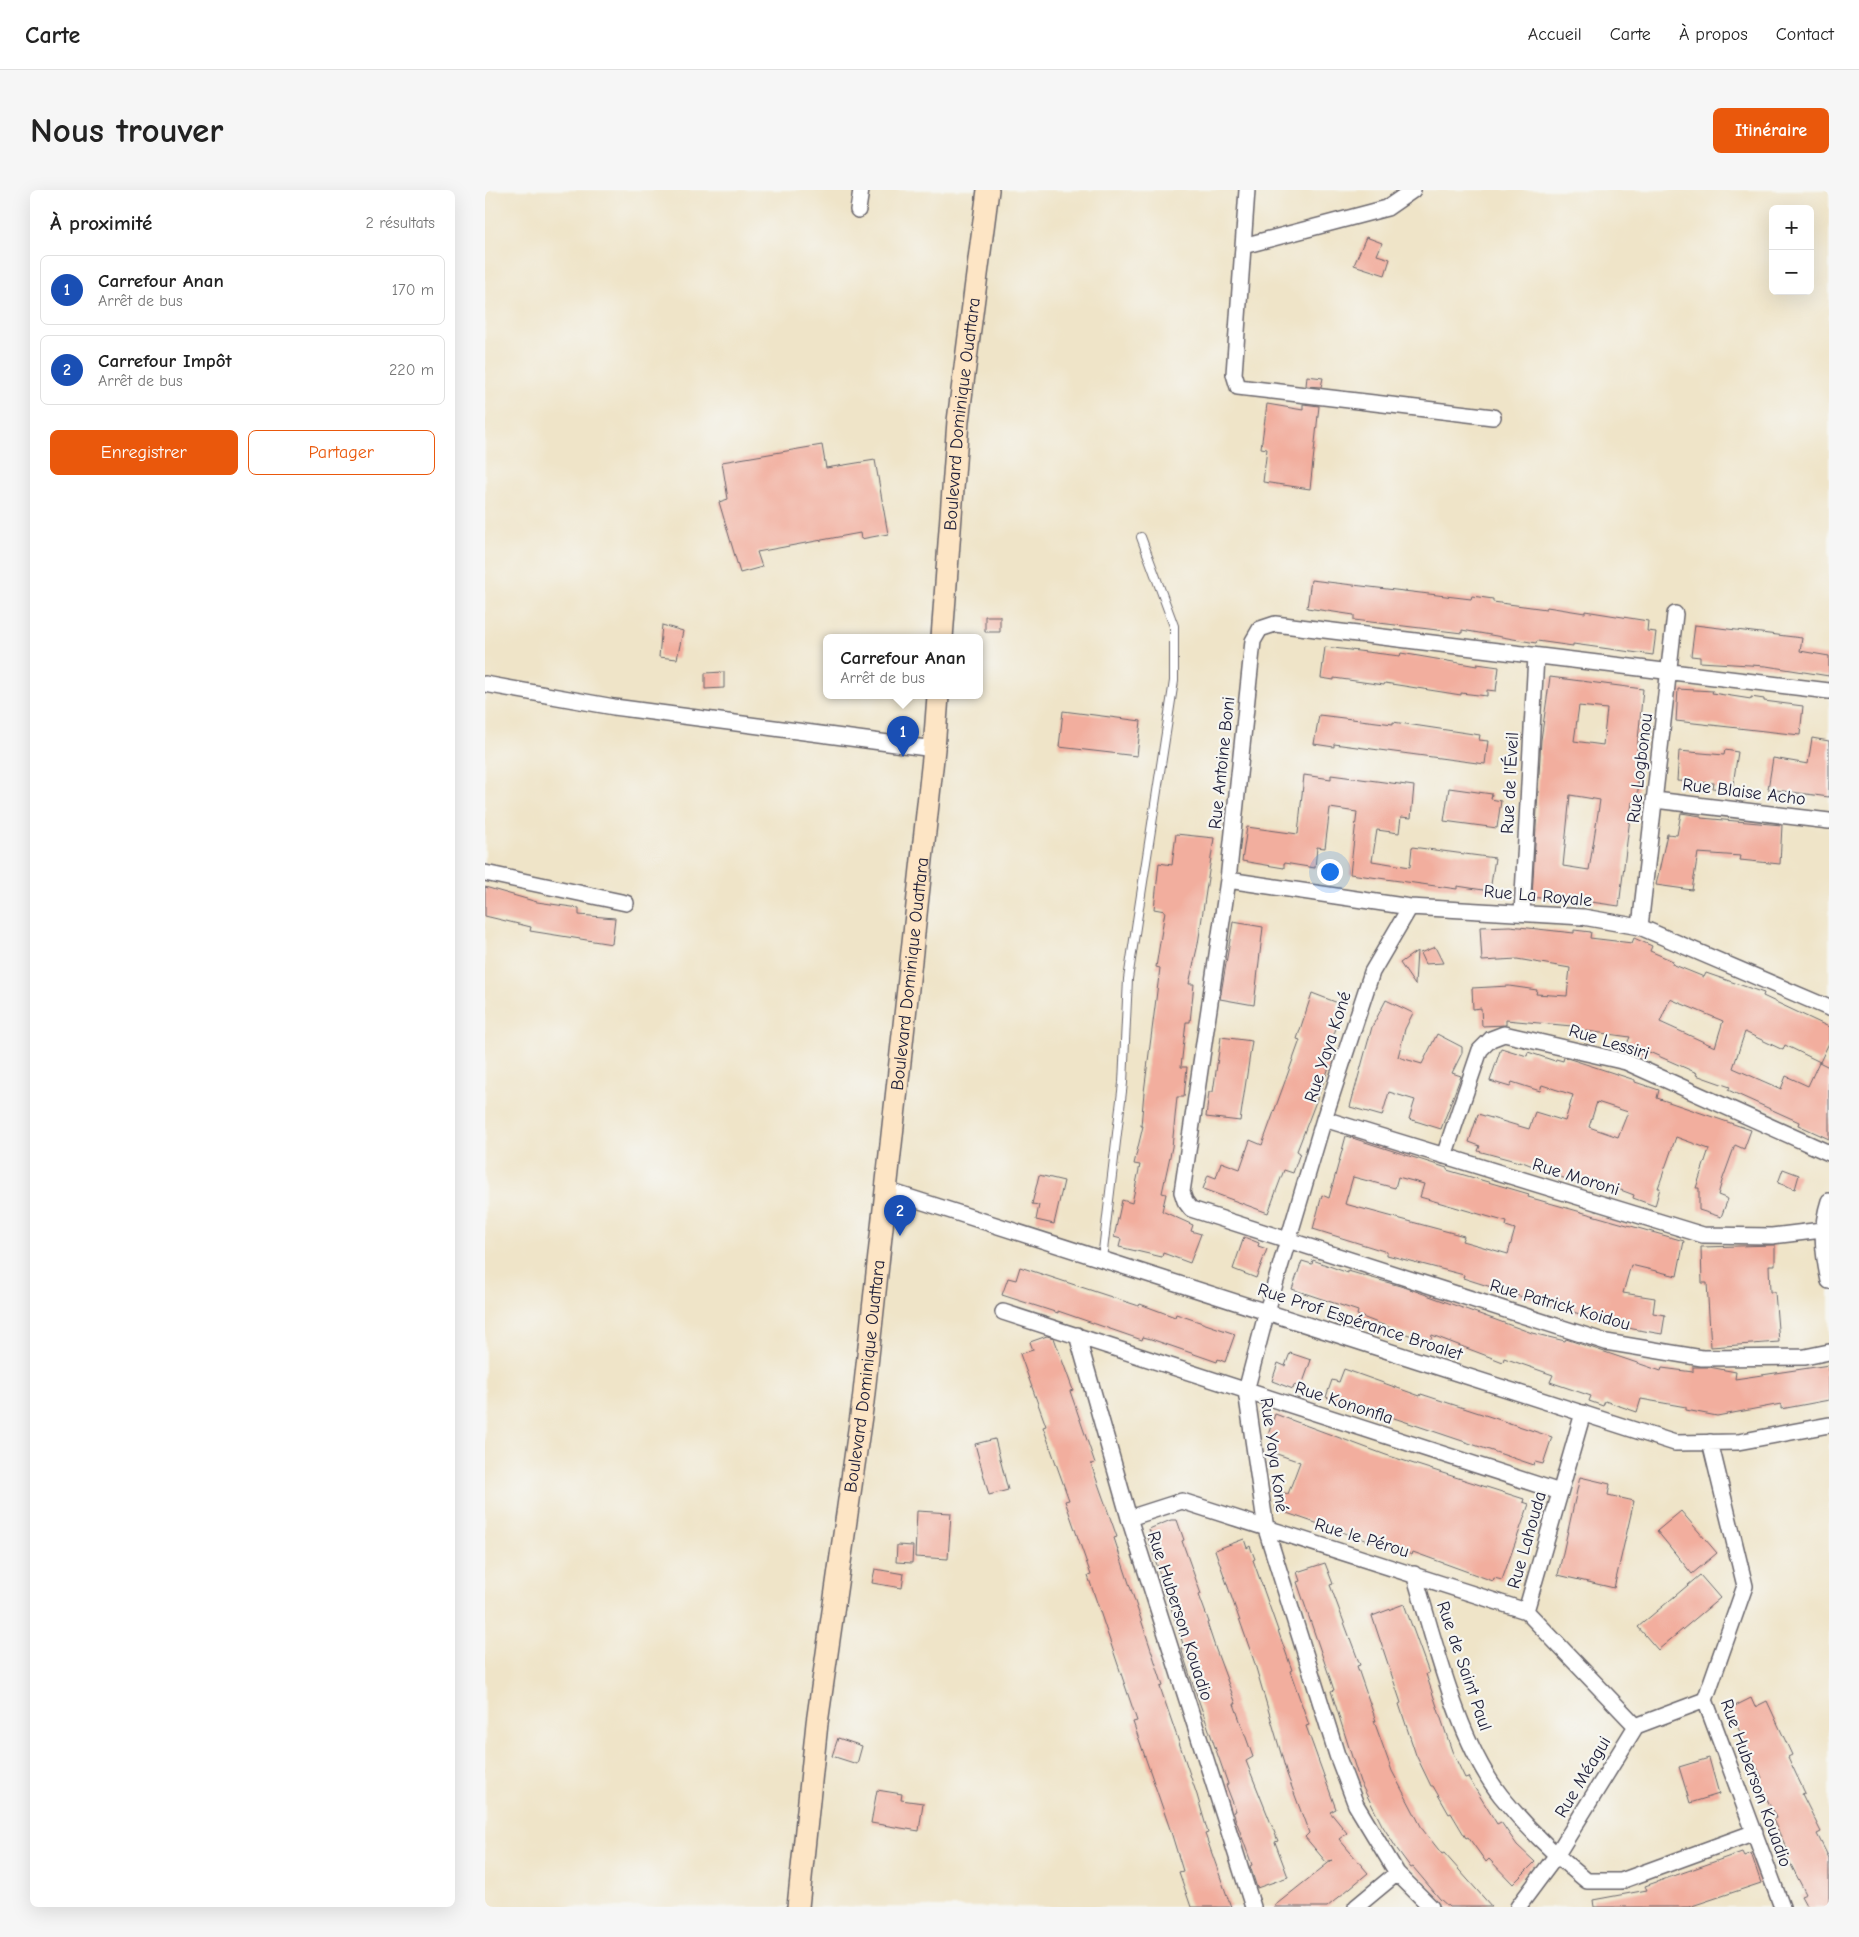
<!DOCTYPE html>
<html lang="fr">
<meta charset="utf-8">
<style>
body{margin:0;font-family:"Comic Neue",sans-serif;background:#f6f6f6;color:#222}
.controls{position:absolute;right:15px;top:15px;display:grid;overflow:hidden;border-radius:8px;box-shadow:0 5px 20px #0002}
.controls button{width:45px;height:45px;display:grid;place-items:center;padding:0;border:0;border-bottom:1px solid #e0e0e0;background:#fff;color:#222;font:25px sans-serif}
.you{position:absolute;left:844px;top:681px;width:18px;height:18px;margin:-12px;border:4px solid #fff;border-radius:50%;background:#1a73e8;box-shadow:0 0 0 8px #1a73e833}
.badge{display:grid;place-items:center;width:32px;height:32px;border-radius:50%;background:#ea580c;color:#fff;font-size:16px;font-weight:700}
.pin{position:absolute;translate:-50% -41px;filter:drop-shadow(0 1px 2px #0008)}
.pin::after{content:'';position:absolute;top:26px;width:18px;height:15px;background:inherit;clip-path:polygon(0 0,100% 0,50% 100%)}
.popup{position:absolute;left:338px;top:444px;width:160px;height:65px;box-sizing:border-box;display:grid;place-content:center;border-radius:8px;background:#fff;filter:drop-shadow(0 1px 4px #0005);font-size:16px;white-space:nowrap;color:#767676}
.popup b{font-size:19px;color:#222}
.popup::after{content:'';position:absolute;left:50%;top:100%;margin-left:-10px;border:10px solid transparent;border-top-color:#fff}
.list{margin:0;padding:0;list-style:none}
h2{display:flex;justify-content:space-between;align-items:center;height:65px;margin:0;padding:0 20px;font-size:21px}
h2 small{font-size:16px;font-weight:400;color:#767676}
.list li{display:grid;grid-template-columns:32px 1fr auto;gap:15px;align-items:center;box-sizing:border-box;height:70px;margin:0 10px 10px;padding:0 10px;border:1px solid #e0e0e0;border-radius:8px}
.list b{display:block;font-size:19px;white-space:nowrap}
.list p{margin:0;font-size:16px;white-space:nowrap;color:#767676}
.list em{font-size:16px;font-style:normal;color:#767676}
.actions{display:flex;gap:10px;padding:15px 20px}
.actions a{flex:1;padding:11px 0;border:1px solid #ea580c;border-radius:8px;text-align:center;font-size:18px;color:#ea580c}
.actions .main{background:#ea580c;color:#fff}
.map{position:relative;flex:none;width:1344px;height:1717px;overflow:hidden;border-radius:8px}
header{display:flex;align-items:center;gap:30px;box-sizing:border-box;height:70px;padding:0 25px;background:#fff;border-bottom:1px solid #e0e0e0}
header strong{font-size:24px}
nav{display:flex;gap:28px;margin-inline-start:auto;font-size:18px}
.intro{display:flex;align-items:center;justify-content:space-between;box-sizing:border-box;height:120px;padding:0 30px}
h1{margin:0;font-size:35px}
.button{padding:12px 22px;border-radius:8px;background:#ea580c;color:#fff;font-size:18px;font-weight:700}
main{display:flex;gap:30px;padding:0 30px}
aside{flex:1;background:#fff;border-radius:8px;box-shadow:0 5px 20px #0002}
.map>svg:first-child{display:block}
</style>
<header>
<strong>Carte</strong>
<nav><a>Accueil</a><a>Carte</a><a>À propos</a><a>Contact</a></nav>
</header>
<div class="intro"><h1>Nous trouver</h1><a class="button">Itinéraire</a></div>
<main>
<aside>
<h2>À proximité<small>2 résultats</small></h2>
<ul class="list">
<li><span class="badge" style="background:#1a4fb4">1</span><div><b>Carrefour Anan</b><p>Arrêt de bus</p></div><em>170 m</em></li>
<li><span class="badge" style="background:#1a4fb4">2</span><div><b>Carrefour Impôt</b><p>Arrêt de bus</p></div><em>220 m</em></li>
</ul>
<div class="actions"><a class="main">Enregistrer</a><a>Partager</a></div>
</aside>
<div class="map">
<svg width="1344" height="1717" viewBox="0 0 1344 1717">
<rect width="100%" height="100%" fill="#f6f6f2"/>
<filter id="ink" filterUnits="userSpaceOnUse"><feTurbulence type="fractalNoise" baseFrequency=".02" numOctaves="2"/><feDisplacementMap in="SourceGraphic" scale="10" xChannelSelector="R" yChannelSelector="G"/><feConvolveMatrix kernelMatrix="1 2 1 2 8 2 1 2 1" color-interpolation-filters="sRGB"/></filter>
<filter id="wash" filterUnits="userSpaceOnUse"><feTurbulence type="fractalNoise" baseFrequency=".0096" numOctaves="4" result="noise"/><feDisplacementMap in="SourceGraphic" scale="20" xChannelSelector="R" yChannelSelector="G"/><feGaussianBlur stdDeviation="1.12" result="paint"/><feColorMatrix in="noise" values="0 0 0 0 0 0 0 0 0 0 0 0 0 0 0 0 0 1.4 0 .05"/><feComposite in="paint" operator="in"/></filter>
<g filter="url(#wash)">
<rect width="100%" height="100%" fill="#efe4c8"/>
<g id="blocks">
<path fill="#f2ae9e" fill-rule="evenodd" d="M 881,47 L 897,53 L 892,65 L 905,69 L 900,85 L 869,75 Z
M 822,186 L 838,188 L 836,197 L 821,196 Z
M 782,214 L 818,220 L 818,214 L 834,216 L 825,299 L 778,292 L 782,259 L 776,258 Z
M 337,255 L 341,278 L 390,270 L 403,344 L 376,349 L 375,343 L 272,362 L 277,377 L 255,383 L 234,312 L 243,309 L 237,272 Z
M 826,390 L 986,409 L 987,406 L 1008,409 L 1008,412 L 1061,419 L 1062,417 L 1100,423 L 1100,421 L 1163,431 L 1162,441 L 1171,442 L 1168,465 L 1088,454 L 1088,456 L 1052,451 L 1051,453 L 977,440 L 977,443 L 869,430 L 869,425 L 822,418 Z
M 500,426 L 515,426 L 515,442 L 500,442 Z
M 177,435 L 198,441 L 192,469 L 174,467 Z
M 1210,435 L 1317,448 L 1315,461 L 1344,466 L 1344,486 L 1281,476 L 1215,472 L 1215,467 L 1206,466 Z
M 840,457 L 915,466 L 916,463 L 992,476 L 992,474 L 1014,477 L 1011,501 L 1002,500 L 1002,506 L 976,503 L 976,505 L 900,493 L 899,495 L 849,488 L 849,490 L 836,488 Z
M 239,482 L 239,498 L 220,499 L 220,483 Z
M 1065,487 L 1158,499 L 1152,560 L 1156,561 L 1152,593 L 1154,593 L 1151,613 L 1147,612 L 1134,716 L 1071,707 L 1071,710 L 1047,707 L 1056,550 ZM 1094,516 L 1122,519 L 1118,555 L 1089,551 ZM 1085,605 L 1115,610 L 1104,680 L 1078,676 Z
M 1193,499 L 1228,501 L 1227,503 L 1266,509 L 1266,507 L 1279,509 L 1279,511 L 1318,516 L 1315,545 L 1191,531 Z
M 578,521 L 656,531 L 652,566 L 574,557 Z
M 834,525 L 908,534 L 908,532 L 995,545 L 994,550 L 1003,551 L 1000,574 L 849,554 L 849,557 L 829,554 Z
M 1327,548 L 1344,551 L 1344,607 L 1283,599 L 1288,568 L 1323,574 Z
M 1240,560 L 1253,562 L 1247,601 L 1228,598 L 1229,593 L 1192,591 L 1194,561 L 1239,565 Z
M 819,585 L 846,589 L 846,585 L 929,596 L 926,628 L 916,627 L 914,643 L 892,640 L 887,671 L 925,677 L 927,657 L 1010,668 L 1005,701 L 972,696 L 972,699 L 865,684 L 872,622 L 845,618 L 840,658 L 832,657 L 830,678 L 799,673 L 799,678 L 757,671 L 762,637 L 813,644 Z
M 964,598 L 1007,604 L 1006,609 L 1016,611 L 1012,638 L 959,631 Z
M 1196,623 L 1216,626 L 1216,628 L 1297,635 L 1295,674 L 1255,670 L 1256,666 L 1213,663 L 1207,700 L 1171,695 L 1182,644 L 1192,645 Z
M 691,644 L 729,648 L 713,754 L 704,794 L 709,794 L 705,832 L 701,832 L 696,877 L 702,877 L 699,907 L 692,907 L 687,957 L 677,1003 L 681,1004 L 677,1021 L 708,1035 L 706,1041 L 716,1044 L 705,1073 L 678,1063 L 677,1067 L 634,1057 L 636,1049 L 629,1047 L 637,1010 L 647,1013 L 655,975 L 649,974 L 658,936 L 656,936 L 659,902 L 675,778 L 671,777 L 680,721 L 669,719 L 674,673 L 687,675 Z
M 0,697 L 52,712 L 94,718 L 94,725 L 130,728 L 127,754 L 45,741 L 46,737 L 0,726 Z
M 748,732 L 778,737 L 769,815 L 735,809 Z
M 1025,736 L 1089,743 L 1089,740 L 1106,742 L 1105,748 L 1147,753 L 1149,748 L 1167,756 L 1165,761 L 1188,771 L 1187,774 L 1219,787 L 1221,783 L 1279,803 L 1278,806 L 1344,837 L 1344,853 L 1335,872 L 1300,855 L 1298,860 L 1260,842 L 1248,878 L 1296,899 L 1301,886 L 1323,896 L 1334,872 L 1344,877 L 1344,949 L 1313,935 L 1314,932 L 1243,900 L 1245,897 L 1211,885 L 1212,883 L 1162,861 L 1159,866 L 1141,856 L 1145,847 L 1087,839 L 1087,836 L 1021,830 L 1021,835 L 997,836 L 996,818 L 988,819 L 987,798 L 1024,796 L 1052,800 L 1051,804 L 1082,806 L 1085,778 L 1032,769 L 997,771 L 995,737 ZM 1185,809 L 1238,831 L 1230,857 L 1175,832 Z
M 950,757 L 958,773 L 940,774 L 935,763 Z
M 932,761 L 930,795 L 915,773 Z
M 827,803 L 853,813 L 851,818 L 857,821 L 839,873 L 845,875 L 812,961 L 815,963 L 808,983 L 799,980 L 783,1023 L 718,999 L 723,985 L 731,988 L 736,972 L 755,979 L 765,950 L 777,955 L 815,850 L 812,849 Z
M 901,810 L 928,823 L 920,839 L 913,867 L 937,874 L 952,844 L 977,857 L 977,863 L 967,883 L 976,886 L 956,939 L 924,929 L 930,910 L 904,902 L 897,926 L 865,917 L 887,837 Z
M 736,847 L 767,851 L 755,931 L 721,927 L 724,902 L 728,902 Z
M 1016,858 L 1042,866 L 1043,862 L 1070,871 L 1071,869 L 1078,871 L 1079,867 L 1082,868 L 1150,890 L 1150,892 L 1174,900 L 1172,908 L 1266,940 L 1259,959 L 1250,955 L 1237,991 L 1233,1005 L 1243,1009 L 1236,1027 L 1214,1020 L 1214,998 L 1211,998 L 1224,959 L 1191,947 L 1173,998 L 1175,998 L 1170,1016 L 1148,1008 L 1149,1005 L 1117,993 L 1116,996 L 1088,986 L 1086,991 L 1035,971 L 1034,972 L 993,961 L 995,956 L 984,952 L 993,924 L 1044,939 L 1050,922 L 1080,931 L 1088,905 L 1057,895 L 1055,901 L 1027,892 L 1025,897 L 1005,891 ZM 1112,912 L 1143,922 L 1133,947 L 1104,937 Z
M 861,946 L 962,978 L 962,980 L 1044,1004 L 1043,1007 L 1199,1051 L 1192,1086 L 1146,1075 L 1138,1103 L 1170,1108 L 1168,1123 L 1180,1125 L 1177,1144 L 1148,1139 L 1056,1113 L 978,1088 L 979,1085 L 902,1065 L 902,1062 L 828,1039 L 837,1005 L 844,1008 ZM 868,987 L 910,998 L 913,987 L 939,994 L 935,1007 L 1022,1032 L 1021,1036 L 1030,1039 L 1023,1064 L 977,1051 L 979,1046 L 860,1014 Z
M 1298,979 L 1314,985 L 1310,999 L 1293,993 Z
M 554,985 L 579,991 L 569,1034 L 551,1030 L 554,1015 L 547,1014 Z
M 759,1047 L 774,1053 L 773,1056 L 782,1059 L 771,1088 L 748,1079 Z
M 1290,1055 L 1290,1075 L 1284,1075 L 1285,1102 L 1290,1102 L 1294,1152 L 1226,1157 L 1222,1093 L 1217,1093 L 1216,1057 Z
M 828,1070 L 863,1083 L 863,1081 L 922,1098 L 1047,1143 L 1080,1151 L 1081,1149 L 1176,1181 L 1177,1178 L 1208,1182 L 1208,1177 L 1224,1177 L 1251,1182 L 1250,1189 L 1344,1175 L 1344,1210 L 1296,1219 L 1296,1214 L 1232,1226 L 1201,1220 L 1201,1217 L 1156,1209 L 1152,1222 L 1120,1211 L 1118,1216 L 1104,1211 L 1106,1206 L 1065,1192 L 1068,1185 L 1019,1168 L 1018,1172 L 947,1145 L 945,1153 L 872,1125 L 873,1121 L 807,1099 L 817,1071 L 827,1074 Z
M 535,1077 L 654,1116 L 655,1114 L 690,1127 L 691,1124 L 750,1144 L 740,1172 L 733,1169 L 732,1172 L 666,1149 L 658,1147 L 657,1150 L 573,1121 L 573,1123 L 517,1105 L 523,1088 L 531,1090 Z
M 562,1146 L 569,1148 L 588,1200 L 585,1201 L 610,1273 L 606,1274 L 632,1347 L 629,1348 L 678,1496 L 675,1497 L 712,1605 L 723,1643 L 720,1644 L 746,1717 L 706,1717 L 694,1682 L 698,1681 L 686,1642 L 648,1532 L 652,1531 L 603,1386 L 606,1385 L 580,1311 L 584,1310 L 558,1237 L 561,1236 L 535,1164 L 548,1160 L 545,1152 Z
M 805,1163 L 826,1170 L 816,1198 L 809,1195 L 808,1199 L 787,1191 L 793,1173 L 800,1176 Z
M 859,1179 L 935,1206 L 936,1204 L 1067,1247 L 1058,1274 L 1050,1272 L 1049,1275 L 903,1226 L 902,1229 L 841,1207 L 847,1190 L 854,1192 Z
M 790,1224 L 901,1265 L 1039,1309 L 1038,1312 L 1044,1314 L 1017,1390 L 1009,1388 L 1008,1391 L 928,1362 L 927,1365 L 886,1350 L 886,1352 L 790,1319 L 796,1302 L 803,1304 L 815,1272 L 789,1263 L 793,1252 L 782,1248 Z
M 510,1249 L 523,1300 L 504,1305 L 490,1254 Z
M 1095,1287 L 1125,1294 L 1123,1305 L 1149,1311 L 1129,1398 L 1073,1385 Z
M 432,1321 L 466,1323 L 463,1369 L 430,1367 Z
M 1196,1321 L 1232,1363 L 1207,1384 L 1172,1341 Z
M 686,1330 L 692,1330 L 699,1350 L 697,1351 L 716,1404 L 714,1405 L 724,1432 L 722,1433 L 731,1460 L 751,1514 L 749,1514 L 768,1567 L 761,1571 L 793,1651 L 790,1652 L 803,1687 L 772,1698 L 765,1676 L 767,1675 L 748,1622 L 751,1621 L 741,1595 L 743,1594 L 705,1486 L 696,1458 L 699,1457 L 663,1348 L 667,1347 L 664,1339 Z
M 759,1349 L 762,1358 L 765,1356 L 770,1369 L 768,1370 L 778,1398 L 807,1480 L 805,1481 L 824,1535 L 821,1536 L 851,1619 L 845,1622 L 862,1643 L 854,1649 L 883,1683 L 842,1717 L 788,1717 L 847,1670 L 841,1672 L 820,1647 L 824,1643 L 802,1584 L 769,1471 L 730,1360 Z
M 412,1355 L 428,1356 L 427,1373 L 411,1372 Z
M 840,1373 L 848,1394 L 845,1395 L 875,1475 L 872,1476 L 891,1531 L 889,1531 L 907,1581 L 938,1640 L 957,1664 L 959,1663 L 1007,1717 L 964,1717 L 955,1709 L 928,1677 L 926,1678 L 912,1659 L 897,1635 L 875,1592 L 846,1501 L 849,1500 L 812,1392 L 815,1391 L 812,1382 Z
M 390,1379 L 419,1384 L 417,1398 L 387,1393 Z
M 1215,1385 L 1235,1408 L 1173,1460 L 1153,1437 Z
M 919,1414 L 944,1483 L 941,1484 L 967,1561 L 980,1588 L 983,1587 L 1012,1634 L 1016,1632 L 1032,1655 L 1050,1672 L 1028,1694 L 1004,1669 L 1001,1672 L 983,1647 L 981,1648 L 966,1623 L 964,1624 L 948,1596 L 946,1596 L 931,1565 L 914,1514 L 916,1513 L 887,1426 Z
M 1266,1508 L 1270,1517 L 1282,1511 L 1307,1565 L 1303,1567 L 1320,1603 L 1317,1604 L 1336,1642 L 1332,1644 L 1344,1668 L 1344,1717 L 1322,1717 L 1316,1706 L 1321,1704 L 1302,1667 L 1305,1665 L 1288,1630 L 1291,1628 L 1273,1590 L 1277,1588 L 1244,1519 Z
M 353,1548 L 377,1556 L 372,1574 L 347,1566 Z
M 1224,1568 L 1234,1604 L 1205,1613 L 1194,1577 Z
M 392,1600 L 417,1604 L 416,1610 L 438,1613 L 434,1641 L 386,1633 Z
M 1257,1662 L 1259,1666 L 1266,1663 L 1276,1693 L 1204,1717 L 1109,1717 L 1108,1710 L 1162,1700 L 1160,1696 Z"/>
</g>
</g>
<g filter="url(#ink)">
<use href="#blocks" fill-opacity="0" stroke="#6a666c" stroke-width="1"/>
<g fill="none" stroke-linecap="round" stroke-linejoin="round">
<defs>
<path id="lane" d="M 617,1069 L 638,893 L 643,789 L 689,491 L 689,436 L 656,347"/>
<path id="street" d="M 762,0 L 749,184 L 753,197 L 1008,227
M 373,20 L 376,0
M 758,56 L 902,18 L 928,0
M 0,494 L 129,517 L 449,559
M 1344,501 L 790,434 L 775,439 L 768,451 L 743,690 L 697,1002 L 700,1011 L 706,1019 L 1121,1152 L 1217,1168 L 1320,1167 L 1344,1162
M 1170,610 L 1344,631
M 0,683 L 141,713
M 743,690 L 925,717 L 1098,727 L 1155,737 L 1344,818
M 925,717 L 887,782 L 839,929 L 782,1121 L 761,1201 L 781,1339 L 852,1565 L 871,1615 L 912,1683 L 946,1717
M 1037,723 L 1051,466
M 1155,737 L 1190,424
M 839,929 L 1218,1045 L 1287,1046 L 1337,1040
M 959,966 L 995,860 L 1006,849 L 1019,844 L 1141,872 L 1344,963
M 401,1000 L 1190,1253 L 1253,1252 L 1344,1235
M 1344,1011 C 1335,1039 1338,1063 1344,1091
M 518,1122 L 1075,1302
M 592,1145 L 644,1328 L 768,1717
M 1098,1223 L 1041,1421 L 1151,1536
M 1225,1252 L 1260,1396 L 1220,1510 L 1297,1717
M 644,1328 L 697,1311 L 1041,1421
M 929,1384 C 950,1451 972,1550 1016,1606 C 1041,1637 1071,1666 1102,1691 L 1136,1691 L 1270,1642
M 871,1717 L 912,1683
M 1033,1717 L 1071,1666 L 1151,1536 L 1220,1510"/>
<g id="secondary">
<path id="s1" d="M 457,448 L 473,231 L 503,0"/>
<path id="s2" d="M 313,1717 L 332,1533 L 378,1212 L 449,559 L 453,506"/>
</g>
</defs>
<use href="#lane" stroke="#6a666c" stroke-width="10"/>
<use href="#street" stroke="#6a666c" stroke-width="18"/>
<use href="#secondary" stroke="#6a666c" stroke-width="24"/>
<use href="#lane" stroke="#fff" stroke-width="8"/>
<use href="#street" stroke="#fff" stroke-width="15"/>
<use href="#secondary" stroke="#fde5c5" stroke-width="21"/>
</g>
</g>
<g text-anchor="middle" dominant-baseline="central" stroke-width="4.5" stroke-linejoin="round" paint-order="stroke">
<g font-size="18" fill="#22223b" stroke="#f6f6f2">
<text stroke="none"><textPath href="#s1" startOffset="225">Boulevard Dominique Ouattara</textPath></text>
<text transform="translate(737 573) rotate(-84)">Rue Antoine Boni</text>
<text transform="translate(1155 578) rotate(-83)">Rue Logbonou</text>
<text transform="translate(1025 593) rotate(-87)">Rue de l'Éveil</text>
<text transform="translate(1259 602) rotate(7)">Rue Blaise Acho</text>
<text transform="translate(1053 706) rotate(5)">Rue La Royale</text>
<text stroke="none"><textPath href="#s2" startOffset="940">Boulevard Dominique Ouattara</textPath></text>
<text transform="translate(1124 852) rotate(17)">Rue Lessiri</text>
<text transform="translate(843 857) rotate(-72)">Rue Yaya Koné</text>
<text transform="translate(1091 987) rotate(17)">Rue Moroni</text>
<text transform="translate(1075 1115) rotate(16)">Rue Patrick Koidou</text>
<text transform="translate(875 1132) rotate(18)">Rue Prof Espérance Broalet</text>
<text stroke="none"><textPath href="#s2" startOffset="535">Boulevard Dominique Ouattara</textPath></text>
<text transform="translate(859 1213) rotate(18)">Rue Kononfla</text>
<text transform="translate(789 1265) rotate(82)">Rue Yaya Koné</text>
<text transform="translate(877 1348) rotate(17)">Rue le Pérou</text>
<text transform="translate(1042 1350) rotate(-74)">Rue Lahouda</text>
<text transform="translate(695 1426) rotate(72)">Rue Huberson Kouadio</text>
<text transform="translate(979 1476) rotate(71)">Rue de Saint Paul</text>
<text transform="translate(1098 1587) rotate(-59)">Rue Méagui</text>
<text transform="translate(1271 1593) rotate(70)">Rue Huberson Kouadio</text>
</g>
</g>
</svg>
<div class="controls">
<button>+</button>
<button>−</button>
</div>
<div class="you"></div>
<div class="pin badge" style="left:418px;top:567px;background:#1a4fb4">1</div>
<div class="popup"><b>Carrefour Anan</b>Arrêt de bus</div>
<div class="pin badge" style="left:415px;top:1046px;background:#1a4fb4">2</div>
</div>
</main>
